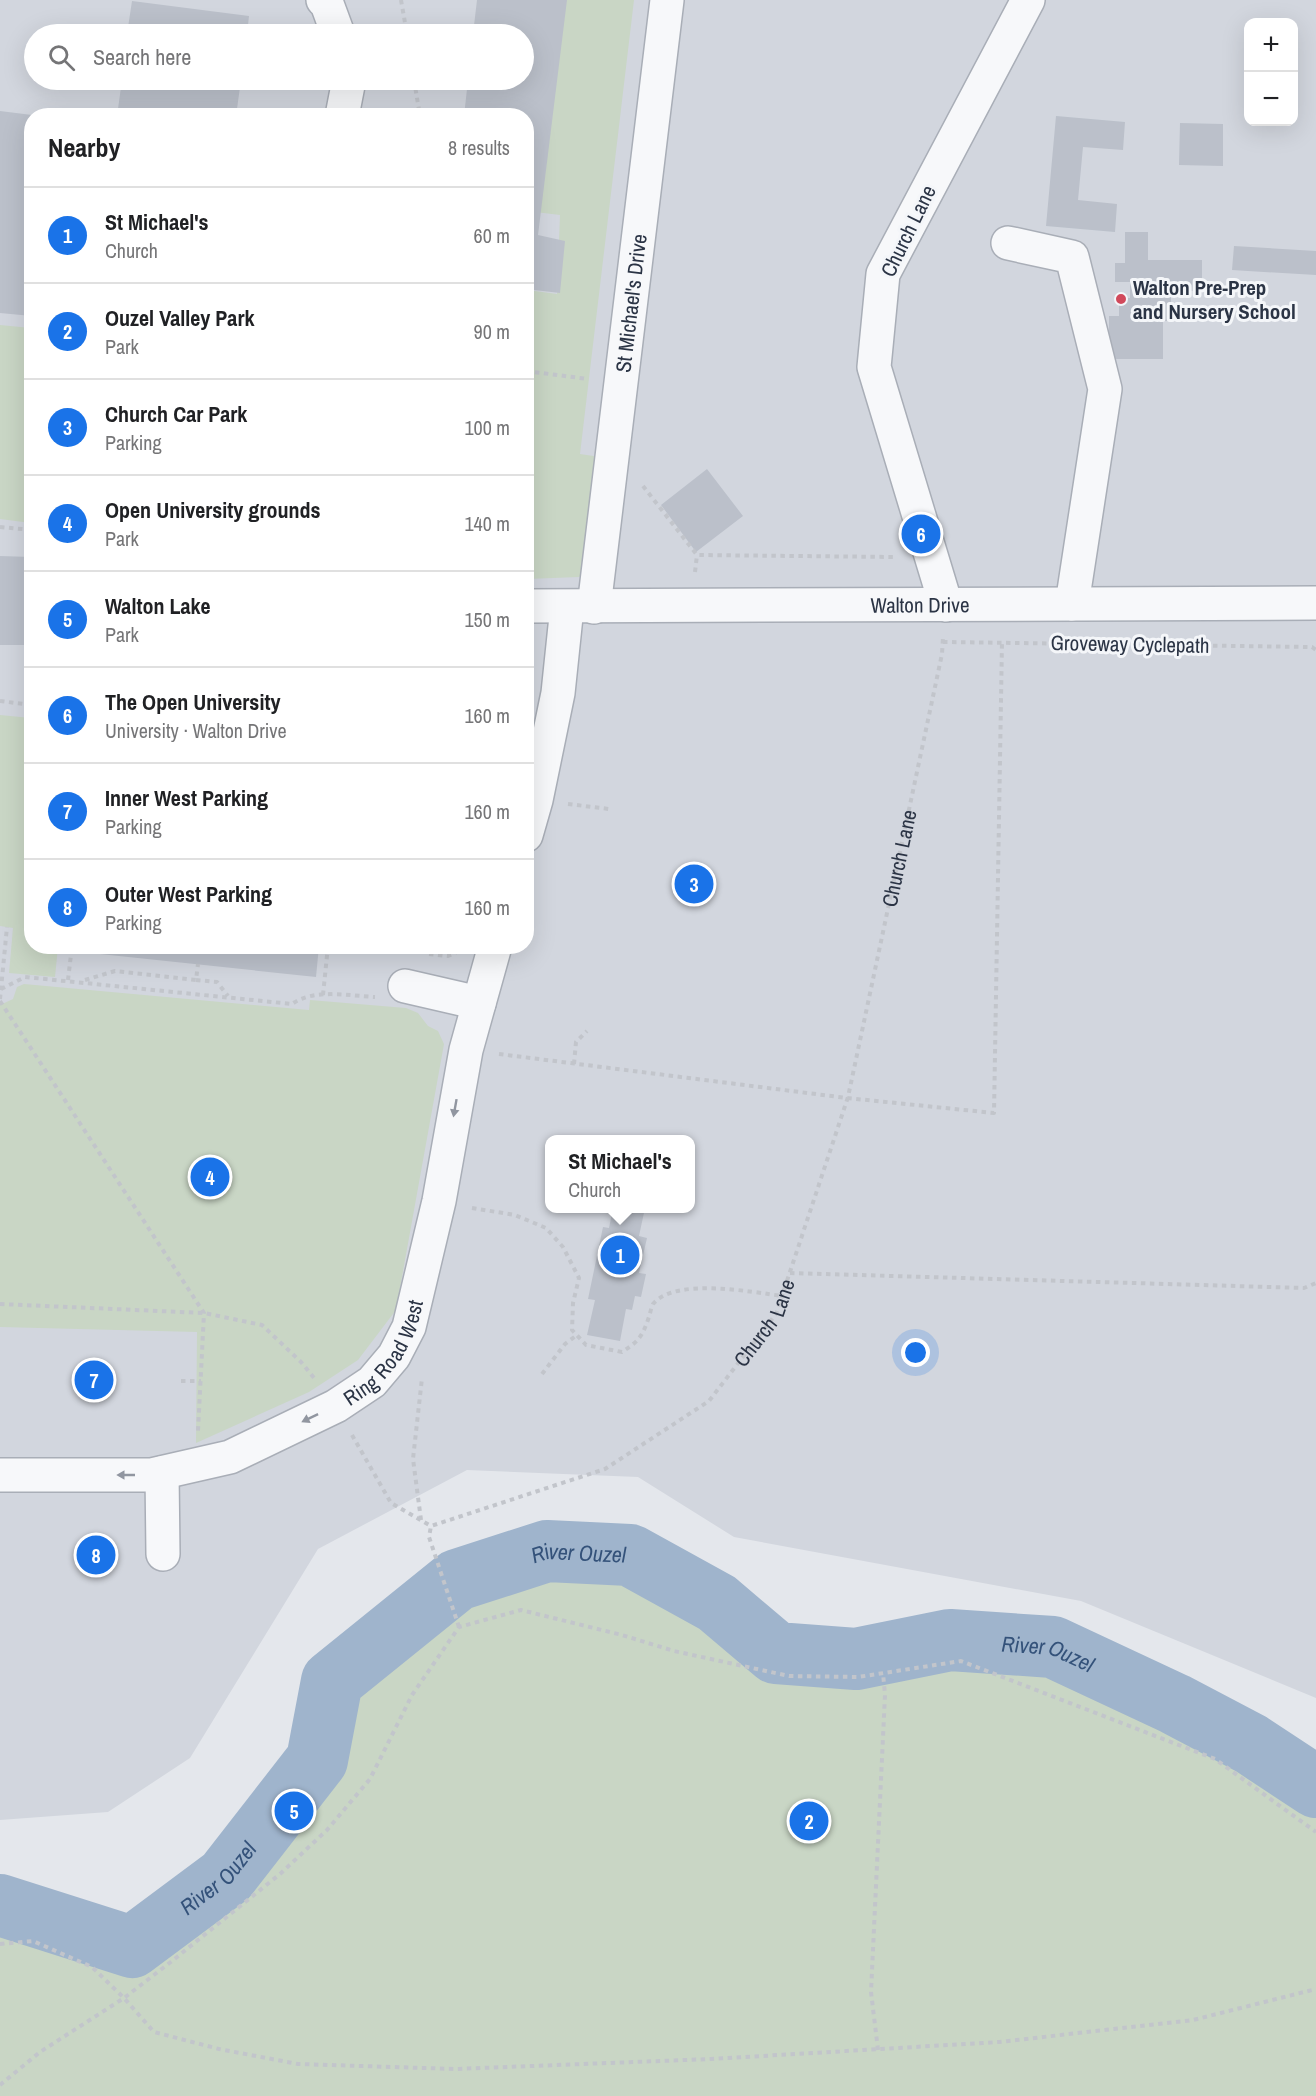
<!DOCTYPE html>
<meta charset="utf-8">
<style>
body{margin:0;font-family:"Archivo Narrow",sans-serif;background:#f6f6f6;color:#202124}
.controls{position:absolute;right:18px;top:18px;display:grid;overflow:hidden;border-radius:12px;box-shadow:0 6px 24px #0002}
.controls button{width:54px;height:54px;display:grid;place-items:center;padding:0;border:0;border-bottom:2px solid #e0e0e0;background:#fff;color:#202124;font:30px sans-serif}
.you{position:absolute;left:916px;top:1353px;width:21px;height:21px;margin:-15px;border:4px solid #fff;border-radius:50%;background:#1a73e8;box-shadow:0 0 0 9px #1a73e833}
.badge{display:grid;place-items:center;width:39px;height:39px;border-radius:50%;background:#1a73e8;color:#fff;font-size:20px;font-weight:700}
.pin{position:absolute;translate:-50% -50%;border:3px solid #fff;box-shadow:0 2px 6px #0006}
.popup{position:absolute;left:545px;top:1135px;width:150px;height:78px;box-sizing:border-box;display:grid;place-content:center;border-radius:12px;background:#fff;filter:drop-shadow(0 2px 4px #0005);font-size:20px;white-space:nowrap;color:#757577}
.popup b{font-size:22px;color:#202124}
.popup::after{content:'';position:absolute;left:50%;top:100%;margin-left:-12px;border:12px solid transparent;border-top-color:#fff}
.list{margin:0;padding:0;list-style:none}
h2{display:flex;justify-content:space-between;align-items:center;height:78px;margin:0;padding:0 24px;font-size:26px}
h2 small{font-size:20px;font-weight:400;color:#757577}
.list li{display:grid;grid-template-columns:39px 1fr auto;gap:18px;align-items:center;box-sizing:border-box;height:96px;padding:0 24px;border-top:2px solid #e0e0e0}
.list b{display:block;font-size:22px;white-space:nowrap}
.list p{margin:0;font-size:20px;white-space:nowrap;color:#757577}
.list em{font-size:20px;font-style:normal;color:#757577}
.icon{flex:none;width:33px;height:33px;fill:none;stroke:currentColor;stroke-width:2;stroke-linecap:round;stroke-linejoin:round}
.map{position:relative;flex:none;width:1316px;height:2096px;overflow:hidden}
.search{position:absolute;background:#fff;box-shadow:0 6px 24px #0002;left:24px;top:24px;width:510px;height:66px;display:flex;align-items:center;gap:15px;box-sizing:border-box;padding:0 21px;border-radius:33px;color:#757577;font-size:22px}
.panel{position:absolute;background:#fff;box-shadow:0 6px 24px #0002;left:24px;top:108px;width:510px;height:846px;border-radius:24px}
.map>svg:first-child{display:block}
</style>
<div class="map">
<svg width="1316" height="2096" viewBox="0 0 1316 2096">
<rect width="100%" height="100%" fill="#e4e7ec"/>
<path fill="#d2d6de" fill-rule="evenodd" d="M 0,0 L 1316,0 L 1316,1698 L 1081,1601 L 734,1537 L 638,1477 L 467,1470 L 318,1549 L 190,1758 L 108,1812 L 0,1820 ZM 1248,22 L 1294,22 L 1294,122 L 1248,122 ZM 34,34 L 524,34 L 524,80 L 34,80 ZM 32,116 L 526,116 L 526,946 L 32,946 ZM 550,1140 L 690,1140 L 690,1208 L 550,1208 Z"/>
<path fill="#c9d6c5" d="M 543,0 L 634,0 L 580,454 L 607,458 L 590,566 L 579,577 L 527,579 L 527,290 L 557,294 L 560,215 L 527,211 Z
M 0,325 L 31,328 L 31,523 L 0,519 Z
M 0,715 L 31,718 L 32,946 L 58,947 L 55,977 L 9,973 L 13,928 L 0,926 Z
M 24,984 L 309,1010 L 310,1000 L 406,1008 L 418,1013 L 428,1026 L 438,1031 L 444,1044 L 396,1310 L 358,1360 L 309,1392 L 196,1443 L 197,1332 L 0,1327 L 0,1005 L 13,999 L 17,987 Z
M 547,1551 L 630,1555 L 717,1603 L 776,1653 L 856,1659 L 950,1640 L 1053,1647 L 1175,1704 L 1251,1744 L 1316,1787 L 1316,2096 L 0,2096 L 0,1905 L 132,1947 L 226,1877 L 317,1760 L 332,1681 L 407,1606 L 431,1591 Z"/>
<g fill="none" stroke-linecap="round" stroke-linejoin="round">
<path stroke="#9fb4cc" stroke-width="62" id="s1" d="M 0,1905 L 132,1947 L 226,1877 L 317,1760 L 332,1681 L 457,1580 L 547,1551 L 630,1555 L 717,1603 L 776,1653 L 856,1659 L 950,1640 L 1053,1647 L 1175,1704 L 1251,1744 L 1316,1787"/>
</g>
<path fill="#bbc0ca" d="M 477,0 L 567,0 L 538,235 L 565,241 L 560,293 L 526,289 L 526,116 L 464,116 L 468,80 L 524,80 L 524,34 L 473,34 Z
M 132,1 L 249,16 L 247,34 L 127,34 Z
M 122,80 L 241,80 L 236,116 L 117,116 Z
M 0,111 L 32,115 L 32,316 L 0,313 Z
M 1056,116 L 1125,122 L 1123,150 L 1083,147 L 1078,200 L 1117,204 L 1115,232 L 1046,226 Z
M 1180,123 L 1223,124 L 1223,166 L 1179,165 Z
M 1125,232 L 1148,232 L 1148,260 L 1202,260 L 1202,291 L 1171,291 L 1171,321 L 1163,321 L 1163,359 L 1109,359 L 1109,316 L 1119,316 L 1119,298 L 1130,298 L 1130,282 L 1115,282 L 1115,263 L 1125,263 Z
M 1234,246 L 1316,251 L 1316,275 L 1232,270 Z
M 707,469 L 743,516 L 696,552 L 661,505 Z
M 0,556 L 32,557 L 32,645 L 0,645 Z
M 82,946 L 319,946 L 316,977 L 81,952 Z
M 613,1208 L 645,1208 L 639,1236 L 647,1238 L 639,1273 L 646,1274 L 641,1297 L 635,1296 L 632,1310 L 626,1309 L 620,1341 L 587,1335 L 595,1300 L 588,1299 L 603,1227 L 609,1228 Z"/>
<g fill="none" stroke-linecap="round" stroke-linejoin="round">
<defs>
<g id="minor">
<path d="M 323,0 L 327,4 L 338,34"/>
<path d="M 342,116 L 349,80"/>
<path d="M 1008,243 L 1072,257 L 1105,389 L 1072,604"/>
<path d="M 946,605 L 874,367 L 883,274 L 1028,0"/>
<path id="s3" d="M 526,606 L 1316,603"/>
<path id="s4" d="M 594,607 L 667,0"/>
<path d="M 526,835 L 536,800 L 558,693 L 567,607"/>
<path d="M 405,986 L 479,1003"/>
<path d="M 162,1473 L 163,1554"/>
<path id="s5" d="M 0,1475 L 151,1475 L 230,1457 L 336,1406 L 372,1382 L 394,1356 L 409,1327 L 439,1201 L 466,1050 L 495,946"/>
</g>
</defs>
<use href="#minor" stroke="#a9aeb7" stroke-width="36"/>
<g stroke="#c2c5cb" stroke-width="4" stroke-dasharray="4.5 4.5" stroke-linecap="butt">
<path d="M 401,0 L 407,34"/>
<path d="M 414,80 L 420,116"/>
<path d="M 526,371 L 588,379"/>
<path d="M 643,486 L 697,555 L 896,557"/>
<path d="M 0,527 L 32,530"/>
<path d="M 695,572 L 697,555"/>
<path d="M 943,642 L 1312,647 L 1316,650"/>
<path d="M 0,701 L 32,705"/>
<path d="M 568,804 L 609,809"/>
<path d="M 429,954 L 448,956 L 457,952"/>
<path d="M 68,980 L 72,946"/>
<path d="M 85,980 L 115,971 L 196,980 L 198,964"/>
<path d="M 196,980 L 217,982 L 228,996"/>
<path d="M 1,989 L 25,977 L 292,1004 C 314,988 350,996 375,997"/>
<path d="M 323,995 L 328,946"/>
<path d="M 0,999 L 7,927"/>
<path d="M 0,1001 L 204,1313 L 198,1431"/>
<path d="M 499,1054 L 847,1098 L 994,1113 L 1002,641"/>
<path d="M 574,1064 L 576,1042 L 587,1031"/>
<path d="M 472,1208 L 515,1215 L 546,1228 L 563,1247 L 579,1278 L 573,1303 L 572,1330 L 586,1345 L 622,1352 C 639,1341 642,1337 649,1317 C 650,1314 651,1308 653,1304 C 675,1277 752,1292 782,1296"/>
<path d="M 790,1273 L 1304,1288 L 1316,1283"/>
<path d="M 0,1304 L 204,1313 L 262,1325 L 301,1362 L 315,1379"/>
<path d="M 542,1374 L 565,1344 L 577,1335"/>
<path d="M 181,1381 L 201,1381"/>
<path d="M 352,1435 L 391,1503 L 431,1526"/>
<path d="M 421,1520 L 413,1459 L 422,1378"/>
<path id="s2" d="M 459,1627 L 429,1537 L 431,1526 L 605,1469 L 709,1401 L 776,1314 L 848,1097 L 942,654 L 943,637"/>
<path d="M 0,1944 L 33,1941 L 92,1967 L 124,1998 L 154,2032 L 219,2049 L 298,2064 L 455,2069 L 711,2059 L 999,2042 L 1193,2020 L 1316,1989"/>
<path d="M 878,2050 L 871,1992 L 885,1695 L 883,1673"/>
<path d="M 0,2085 L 40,2052 L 124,1998 L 172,1961 L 280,1874 L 327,1830 L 370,1779 L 412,1695 L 459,1627 L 521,1610 L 622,1635 L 674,1651 L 789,1676 L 858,1677 L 961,1661 L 1215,1759 L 1316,1832"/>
</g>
<use href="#minor" stroke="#f7f8fa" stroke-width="33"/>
</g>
<defs><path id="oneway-solid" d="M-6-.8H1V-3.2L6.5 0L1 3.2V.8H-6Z" transform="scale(1.5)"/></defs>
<g fill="#9196a0">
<use href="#oneway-solid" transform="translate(455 1108) rotate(100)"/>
<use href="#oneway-solid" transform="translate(310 1418) rotate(154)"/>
<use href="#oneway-solid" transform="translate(126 1475) rotate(180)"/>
</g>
<circle fill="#d1495b" stroke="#f4f6f9" stroke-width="2" cx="1121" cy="299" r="6"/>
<g text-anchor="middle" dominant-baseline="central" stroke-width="6" stroke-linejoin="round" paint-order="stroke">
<g font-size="21" fill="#2b3445" stroke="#f4f6f9">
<text transform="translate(908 231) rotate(-64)">Church Lane</text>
<text stroke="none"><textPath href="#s4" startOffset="306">St Michael's Drive</textPath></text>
<text stroke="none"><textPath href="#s3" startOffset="394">Walton Drive</textPath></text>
<text transform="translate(1130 644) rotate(1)">Groveway Cyclepath</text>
<text stroke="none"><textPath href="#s2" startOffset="996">Church Lane</textPath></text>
<text stroke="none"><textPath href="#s2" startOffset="510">Church Lane</textPath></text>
<text stroke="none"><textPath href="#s5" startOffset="424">Ring Road West</textPath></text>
</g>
<g font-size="21" font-weight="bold" fill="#2b3445" stroke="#f4f6f9" text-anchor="start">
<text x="1133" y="287">Walton Pre-Prep<tspan x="1133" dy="24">and Nursery School</tspan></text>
</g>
<g font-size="22" font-style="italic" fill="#34527a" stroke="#f4f6f9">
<text stroke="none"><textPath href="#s1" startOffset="771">River Ouzel</textPath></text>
<text stroke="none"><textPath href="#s1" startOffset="1275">River Ouzel</textPath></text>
<text stroke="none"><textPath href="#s1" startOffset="249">River Ouzel</textPath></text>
</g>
</g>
</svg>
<div class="controls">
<button>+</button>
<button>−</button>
</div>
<div class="you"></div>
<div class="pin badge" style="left:620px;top:1255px">1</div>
<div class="popup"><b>St Michael's</b>Church</div>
<div class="pin badge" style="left:809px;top:1821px">2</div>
<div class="pin badge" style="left:694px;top:884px">3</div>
<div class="pin badge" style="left:210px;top:1177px">4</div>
<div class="pin badge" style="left:294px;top:1811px">5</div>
<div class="pin badge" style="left:921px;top:534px">6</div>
<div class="pin badge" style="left:94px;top:1380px">7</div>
<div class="pin badge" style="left:96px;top:1555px">8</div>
<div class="search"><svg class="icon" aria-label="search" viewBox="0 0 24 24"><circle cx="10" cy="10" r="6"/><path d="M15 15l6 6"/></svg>Search here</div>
<section class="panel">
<h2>Nearby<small>8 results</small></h2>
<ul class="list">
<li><span class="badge">1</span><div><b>St Michael's</b><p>Church</p></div><em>60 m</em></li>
<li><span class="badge">2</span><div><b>Ouzel Valley Park</b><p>Park</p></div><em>90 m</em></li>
<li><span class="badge">3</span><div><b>Church Car Park</b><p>Parking</p></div><em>100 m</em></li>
<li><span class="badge">4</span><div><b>Open University grounds</b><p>Park</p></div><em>140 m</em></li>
<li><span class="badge">5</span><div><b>Walton Lake</b><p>Park</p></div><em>150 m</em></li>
<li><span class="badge">6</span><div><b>The Open University</b><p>University · Walton Drive</p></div><em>160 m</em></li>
<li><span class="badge">7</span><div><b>Inner West Parking</b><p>Parking</p></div><em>160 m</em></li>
<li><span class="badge">8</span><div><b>Outer West Parking</b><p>Parking</p></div><em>160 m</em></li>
</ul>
</section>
</div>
